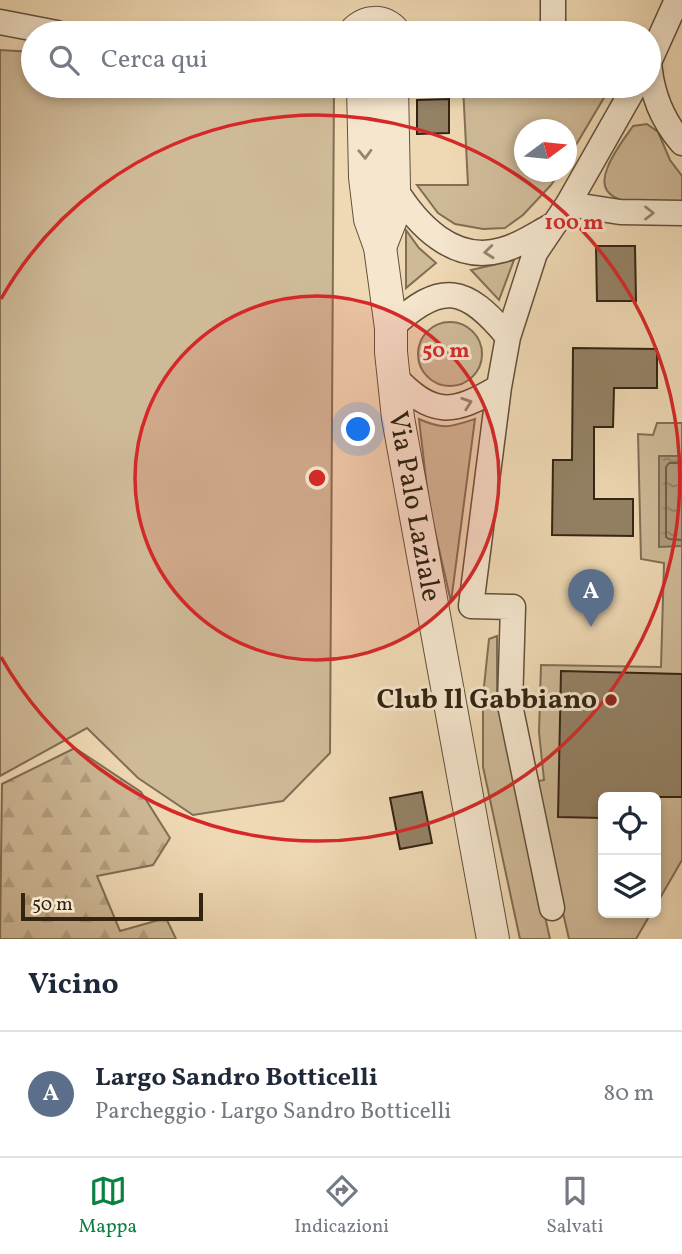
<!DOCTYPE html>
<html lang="it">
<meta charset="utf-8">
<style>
body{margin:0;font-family:Vollkorn,serif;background:#f2f2f3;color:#1f2937}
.controls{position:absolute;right:21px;bottom:21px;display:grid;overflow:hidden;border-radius:10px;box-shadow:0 4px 10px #0003}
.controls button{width:63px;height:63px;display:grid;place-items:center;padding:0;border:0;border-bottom:2px solid #e0e1e3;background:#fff;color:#1f2937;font:35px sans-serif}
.compass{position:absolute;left:514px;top:119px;width:63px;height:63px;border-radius:50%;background:#fff;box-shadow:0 4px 10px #0003;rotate:75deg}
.scale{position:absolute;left:21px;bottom:18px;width:182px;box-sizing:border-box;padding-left:7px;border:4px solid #322312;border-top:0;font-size:19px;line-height:24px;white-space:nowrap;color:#322312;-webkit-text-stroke:5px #f5e6ce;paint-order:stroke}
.you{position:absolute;left:359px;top:430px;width:24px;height:24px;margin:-18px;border:5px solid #fff;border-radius:50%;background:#1a73e8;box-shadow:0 0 0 10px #1a73e833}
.badge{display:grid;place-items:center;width:46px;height:46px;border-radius:50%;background:#0b8043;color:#fff;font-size:23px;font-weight:700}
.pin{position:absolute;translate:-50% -58px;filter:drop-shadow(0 2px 4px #0008)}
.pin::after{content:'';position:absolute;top:37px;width:24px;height:21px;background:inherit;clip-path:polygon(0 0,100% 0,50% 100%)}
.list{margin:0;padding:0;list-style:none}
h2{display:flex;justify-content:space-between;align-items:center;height:91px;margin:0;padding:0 28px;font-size:30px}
h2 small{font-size:23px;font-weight:400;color:#747a83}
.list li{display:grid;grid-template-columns:46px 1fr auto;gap:21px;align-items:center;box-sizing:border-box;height:126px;padding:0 28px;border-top:2px solid #e0e1e3}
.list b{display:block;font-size:26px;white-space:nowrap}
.list p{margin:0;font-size:23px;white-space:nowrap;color:#747a83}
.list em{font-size:23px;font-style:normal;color:#747a83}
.icon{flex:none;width:38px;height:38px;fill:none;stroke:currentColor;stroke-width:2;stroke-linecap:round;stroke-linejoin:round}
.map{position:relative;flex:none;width:682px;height:939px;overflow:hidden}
.search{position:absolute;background:#fff;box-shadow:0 4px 10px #0003;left:21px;right:21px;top:21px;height:77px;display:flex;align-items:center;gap:18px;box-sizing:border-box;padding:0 24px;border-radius:38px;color:#747a83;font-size:26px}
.sheet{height:217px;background:#fff}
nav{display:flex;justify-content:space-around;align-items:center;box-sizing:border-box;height:98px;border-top:2px solid #e0e1e3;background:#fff;font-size:19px;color:#747a83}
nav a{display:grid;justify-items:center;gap:4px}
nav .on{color:#0b8043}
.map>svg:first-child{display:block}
</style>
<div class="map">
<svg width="682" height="939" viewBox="0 0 682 939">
<defs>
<pattern id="forest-firs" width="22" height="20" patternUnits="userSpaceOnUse" patternTransform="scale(1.75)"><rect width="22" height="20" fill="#cfba98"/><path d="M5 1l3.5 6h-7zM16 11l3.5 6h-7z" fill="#b2a082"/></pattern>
<pattern id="water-ripples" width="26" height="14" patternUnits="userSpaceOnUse" patternTransform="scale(1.75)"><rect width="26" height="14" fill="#af9b7d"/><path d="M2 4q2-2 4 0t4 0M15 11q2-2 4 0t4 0" fill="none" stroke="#8f7e65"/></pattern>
</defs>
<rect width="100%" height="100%" fill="#efd9b4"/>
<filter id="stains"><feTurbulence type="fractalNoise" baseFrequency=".00286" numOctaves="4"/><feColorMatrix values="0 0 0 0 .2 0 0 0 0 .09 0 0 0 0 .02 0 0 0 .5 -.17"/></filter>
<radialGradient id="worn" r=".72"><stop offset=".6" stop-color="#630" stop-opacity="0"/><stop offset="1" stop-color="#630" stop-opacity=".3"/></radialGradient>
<path fill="#cfba98" stroke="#806e55" stroke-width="2" d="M 0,50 L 33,52 L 33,86 L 334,86 L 330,753 L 283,801 L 193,815 L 138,778 L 87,728 L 0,776 Z
M 463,86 L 611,86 L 567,160 L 566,130 L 524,130 L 524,172 L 560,172 L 551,185 L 523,215 L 505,228 L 483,229 L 455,224 L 438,213 L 417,185 L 468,185 Z
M 647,124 L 658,132 L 670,160 L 682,176 L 682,202 C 660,203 590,212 607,169 C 612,154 624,139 633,126 Z
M 406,230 L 419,248 L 436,263 L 406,288 Z
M 514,260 L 499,300 L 471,270 Z
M418 354a32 32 0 1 1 64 0a32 32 0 1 1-64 0Z
M 419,419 C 443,430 451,427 475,419 L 451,602 L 429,505 Z
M 657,423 L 682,423 L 682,860 L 656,905 L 656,797 L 603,797 L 603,913 L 651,913 L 636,939 L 569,939 L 533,782 L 544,780 L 539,732 L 541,665 L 661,667 L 664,563 L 641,559 L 638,434 L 653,435 Z
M 497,636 L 497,700 L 550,939 L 520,939 L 483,767 L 483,696 L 489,639 Z"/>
<path fill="url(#forest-firs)" stroke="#806e55" stroke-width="2" d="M 75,748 L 141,792 L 170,838 L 153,865 L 97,876 L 120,931 L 166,918 L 176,939 L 0,939 L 2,784 Z"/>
<path fill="url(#water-ripples)" stroke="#7d6b52" stroke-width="2" d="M 659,456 L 682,456 L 682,546 L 659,547 Z"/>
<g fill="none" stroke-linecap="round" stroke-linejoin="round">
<path stroke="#705f48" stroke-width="2" d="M 682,463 L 669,463 L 666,467 L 666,537 L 669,539 L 682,540"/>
</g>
<path fill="#948266" stroke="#322312" stroke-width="2" d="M 449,99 L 449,133 L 417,134 L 417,100 Z
M 596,246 L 635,246 L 636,301 L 597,301 Z
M 573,348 L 657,349 L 657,388 L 614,388 L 613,427 L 594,427 L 594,499 L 633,499 L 633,536 L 552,535 L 553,460 L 572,460 Z
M 561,671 L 682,674 L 682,797 L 603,797 L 603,818 L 558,817 Z
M 422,792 L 432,843 L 400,849 L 390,798 Z"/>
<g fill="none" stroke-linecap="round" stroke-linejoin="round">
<defs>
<path id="minor" d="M 0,22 L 57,33
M 553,33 L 553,0
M 649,61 C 651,91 662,120 682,143
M 649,62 L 677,0
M 394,187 C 417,225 454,264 502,250 C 519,246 536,234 551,226
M 568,204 L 620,212 L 682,213
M 391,328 C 441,280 466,286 508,337
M 393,375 C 432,417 452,415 499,387
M 552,908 L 510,705 L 513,607 L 471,606 L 499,387 L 508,337 L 535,253 L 568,204 L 635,86"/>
<g id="tertiary">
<path d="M 354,33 C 366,20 383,19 395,33"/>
<path id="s1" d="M 363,86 L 365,177 L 370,219 L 380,247 L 391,328 L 391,352 L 398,418 L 493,939"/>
<path d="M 380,247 L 391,219 L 394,187 L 392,86"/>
</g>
</defs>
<use href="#minor" stroke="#61503a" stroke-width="27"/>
<use href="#tertiary" stroke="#61503a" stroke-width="34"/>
<use href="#minor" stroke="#f5e6ce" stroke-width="24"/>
<use href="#tertiary" stroke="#f5e6ce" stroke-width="32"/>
</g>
<defs><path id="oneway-chevron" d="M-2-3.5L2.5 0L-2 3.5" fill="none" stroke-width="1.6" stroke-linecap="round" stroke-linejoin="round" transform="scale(1.75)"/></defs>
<g stroke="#948470">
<use href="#oneway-chevron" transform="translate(365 154) rotate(88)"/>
<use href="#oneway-chevron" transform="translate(649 213)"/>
<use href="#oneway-chevron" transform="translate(489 252) rotate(174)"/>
<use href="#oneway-chevron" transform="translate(467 403) rotate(-19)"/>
</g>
<circle cx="317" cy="478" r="182" fill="#d62828" fill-opacity=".12"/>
<g fill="none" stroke="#d62828" stroke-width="3.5">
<circle cx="317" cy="478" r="182"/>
<path d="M1 299A363 363 0 1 1 1 657"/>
</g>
<circle fill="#8f2418" stroke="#f5e6ce" stroke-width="2.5" cx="611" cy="700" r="7"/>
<g text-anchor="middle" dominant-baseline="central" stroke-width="6" stroke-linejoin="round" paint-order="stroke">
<g font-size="28" fill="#322312" stroke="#f5e6ce">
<text stroke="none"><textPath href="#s1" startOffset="425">Via Palo Laziale</textPath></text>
</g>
<g font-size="28" font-weight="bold" fill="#322312" stroke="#f5e6ce" text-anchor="end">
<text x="597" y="700">Club Il Gabbiano</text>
</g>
</g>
<circle cx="317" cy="478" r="10" fill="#d62828" stroke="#f5e6ce" stroke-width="3.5"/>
<g font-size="21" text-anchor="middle" font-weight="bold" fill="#d62828" stroke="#f5e6ce" stroke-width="6" stroke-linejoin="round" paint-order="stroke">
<text x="574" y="229">100 m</text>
<text x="446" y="357">50 m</text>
</g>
<rect width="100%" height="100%" filter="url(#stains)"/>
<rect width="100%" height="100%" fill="url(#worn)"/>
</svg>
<div class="controls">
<button><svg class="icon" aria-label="locate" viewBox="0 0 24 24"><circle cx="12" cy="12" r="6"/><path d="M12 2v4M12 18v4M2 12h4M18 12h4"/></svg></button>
<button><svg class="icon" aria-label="layers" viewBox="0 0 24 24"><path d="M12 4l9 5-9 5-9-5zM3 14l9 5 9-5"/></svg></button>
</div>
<svg class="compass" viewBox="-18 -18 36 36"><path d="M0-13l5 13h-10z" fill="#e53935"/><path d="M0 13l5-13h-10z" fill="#747a83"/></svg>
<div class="scale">50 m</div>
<div class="you"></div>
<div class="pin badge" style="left:591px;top:627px;background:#5c6f8a">A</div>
<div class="search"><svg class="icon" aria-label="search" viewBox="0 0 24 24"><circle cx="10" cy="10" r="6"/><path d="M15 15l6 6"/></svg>Cerca qui</div>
</div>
<section class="sheet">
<h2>Vicino<small></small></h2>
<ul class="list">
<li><span class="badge" style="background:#5c6f8a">A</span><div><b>Largo Sandro Botticelli</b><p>Parcheggio · Largo Sandro Botticelli</p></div><em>80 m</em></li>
</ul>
</section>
<nav>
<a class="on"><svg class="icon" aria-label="map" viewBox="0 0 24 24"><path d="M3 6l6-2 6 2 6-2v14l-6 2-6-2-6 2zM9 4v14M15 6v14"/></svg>Mappa</a>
<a><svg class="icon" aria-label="directions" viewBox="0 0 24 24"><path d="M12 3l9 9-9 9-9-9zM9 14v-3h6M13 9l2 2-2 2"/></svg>Indicazioni</a>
<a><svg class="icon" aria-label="saved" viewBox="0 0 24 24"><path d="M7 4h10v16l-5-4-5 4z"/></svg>Salvati</a>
</nav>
